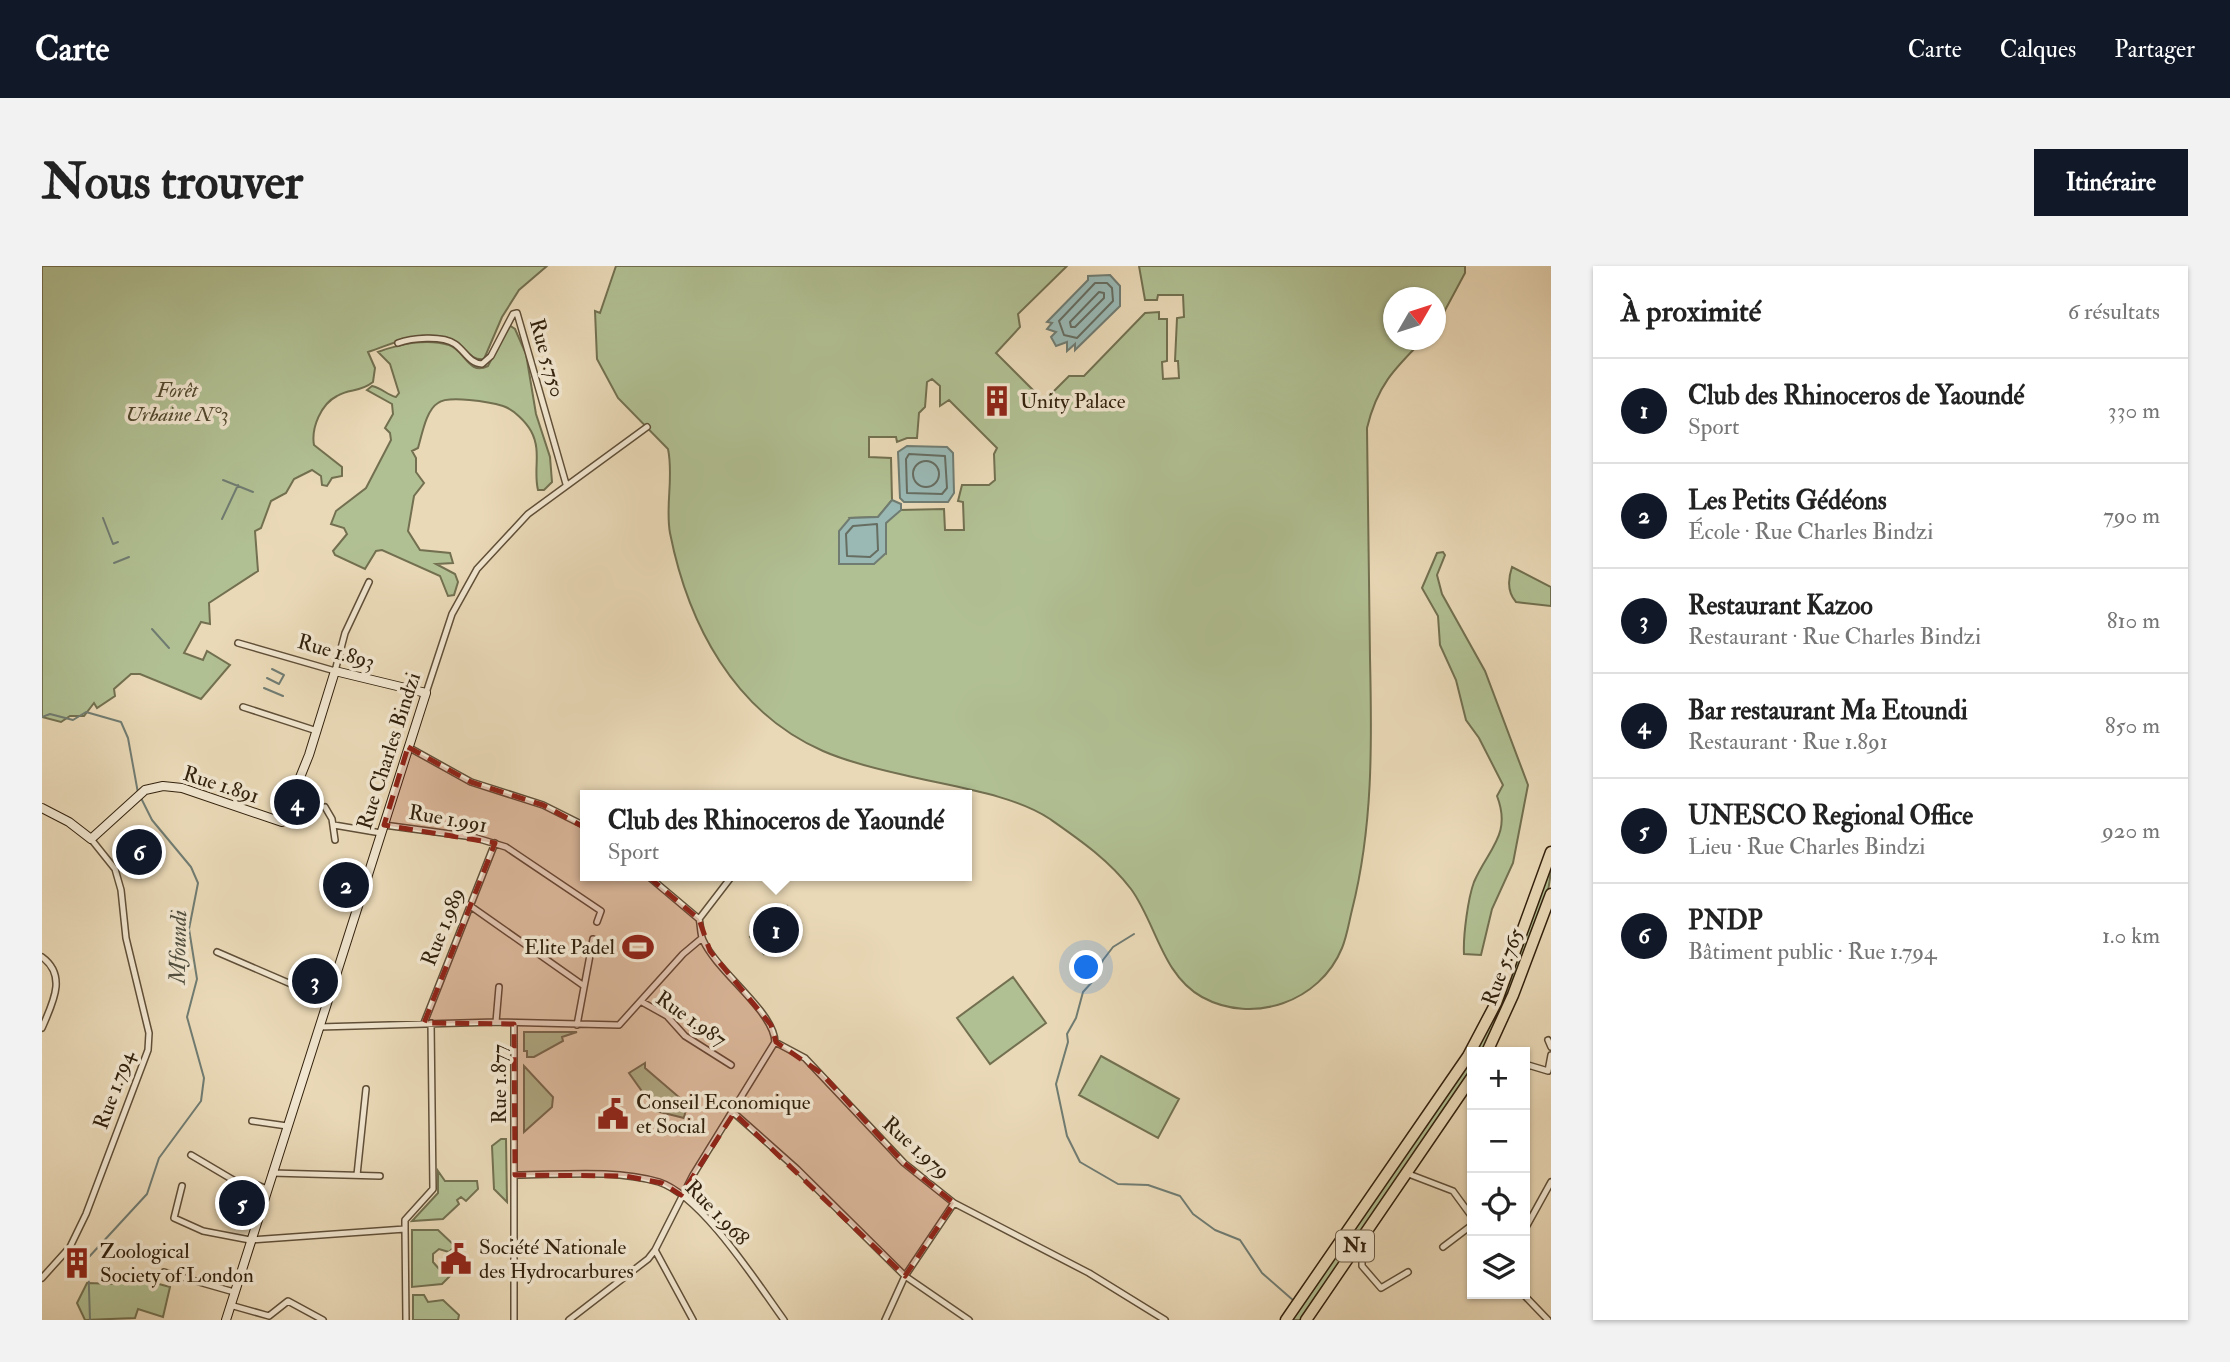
<!DOCTYPE html>
<html lang="fr">
<meta charset="utf-8">
<style>
body{margin:0;font-family:"IM FELL Double Pica",serif;background:#f2f2f2;color:#222}
.controls{position:absolute;right:21px;bottom:21px;display:grid;overflow:hidden;border-radius:0px;box-shadow:0 2px 5px #0004}
.controls button{width:63px;height:63px;display:grid;place-items:center;padding:0;border:0;border-bottom:2px solid #e0e0e0;background:#fff;color:#222;font:35px sans-serif}
.compass{position:absolute;left:1341px;top:21px;width:63px;height:63px;border-radius:50%;background:#fff;box-shadow:0 2px 5px #0004;rotate:51deg}
.you{position:absolute;left:1045px;top:702px;width:24px;height:24px;margin:-18px;border:5px solid #fff;border-radius:50%;background:#1a73e8;box-shadow:0 0 0 10px #1a73e833}
.badge{display:grid;place-items:center;width:46px;height:46px;border-radius:50%;background:#111827;color:#fff;font-size:23px;font-weight:700}
.pin{position:absolute;translate:-50% -50%;border:4px solid #fff;box-shadow:0 2px 7px #0006}
.popup{position:absolute;left:538px;top:524px;width:392px;height:91px;box-sizing:border-box;display:grid;place-content:center;border-radius:0px;background:#fff;filter:drop-shadow(0 2px 5px #0005);font-size:23px;white-space:nowrap;color:#767676}
.popup b{font-size:26px;color:#222}
.popup::after{content:'';position:absolute;left:50%;top:100%;margin-left:-14px;border:14px solid transparent;border-top-color:#fff}
.list{margin:0;padding:0;list-style:none}
h2{display:flex;justify-content:space-between;align-items:center;height:91px;margin:0;padding:0 28px;font-size:30px}
h2 small{font-size:23px;font-weight:400;color:#767676}
.list li{display:grid;grid-template-columns:46px 1fr auto;gap:21px;align-items:center;box-sizing:border-box;height:105px;padding:0 28px;border-top:2px solid #e0e0e0}
.list b{display:block;font-size:26px;white-space:nowrap}
.list p{margin:0;font-size:23px;white-space:nowrap;color:#767676}
.list em{font-size:23px;font-style:normal;color:#767676}
.icon{flex:none;width:38px;height:38px;fill:none;stroke:currentColor;stroke-width:2;stroke-linecap:round;stroke-linejoin:round}
.map{position:relative;flex:none;width:1509px;height:1054px;overflow:hidden;border-radius:0px}
header{display:flex;align-items:center;gap:42px;box-sizing:border-box;height:98px;padding:0 35px;background:#111827;color:#fff}
header strong{font-size:33px}
nav{display:flex;gap:38px;margin-inline-start:auto;font-size:24px}
.intro{display:flex;align-items:center;justify-content:space-between;box-sizing:border-box;height:168px;padding:0 42px}
h1{margin:0;font-size:49px}
.button{padding:18px 32px;border-radius:0px;background:#111827;color:#fff;font-size:24px;font-weight:700}
main{display:flex;gap:42px;padding:0 42px}
aside{flex:1;background:#fff;border-radius:0px;box-shadow:0 2px 5px #0004}
.map>svg:first-child{display:block}
</style>
<header>
<strong>Carte</strong>
<nav><a>Carte</a><a>Calques</a><a>Partager</a></nav>
</header>
<div class="intro"><h1>Nous trouver</h1><a class="button">Itinéraire</a></div>
<main>
<div class="map">
<svg width="1509" height="1054" viewBox="0 0 1509 1054">
<rect width="100%" height="100%" fill="#ead9b7"/>
<filter id="stains"><feTurbulence type="fractalNoise" baseFrequency=".00286" numOctaves="4"/><feColorMatrix values="0 0 0 0 .2 0 0 0 0 .09 0 0 0 0 .02 0 0 0 .5 -.17"/></filter>
<radialGradient id="worn" r=".72"><stop offset=".6" stop-color="#630" stop-opacity="0"/><stop offset="1" stop-color="#630" stop-opacity=".3"/></radialGradient>
<path fill="#b1c093" stroke="#727050" stroke-width="2" fill-rule="evenodd" d="M 0,0 L 505,0 L 477,24 L 460,51 L 442,93 C 427,96 420,75 406,72 C 376,64 353,77 326,86 L 333,102 L 331,116 C 317,127 308,122 295,130 C 279,138 269,162 272,179 L 300,201 L 300,210 L 290,212 L 285,220 L 280,219 L 279,210 L 270,204 L 252,213 L 244,227 L 229,235 L 219,262 L 213,265 L 216,305 L 167,337 L 168,358 L 159,356 L 142,387 L 161,394 L 165,385 L 188,399 L 159,433 L 98,408 L 89,408 L 72,423 L 73,430 L 55,442 L 52,437 L 42,450 L 28,450 L 19,456 L 0,451 Z
M 574,0 L 1025,0 L 976,48 L 978,61 L 954,87 L 1002,135 L 1027,110 L 1042,110 L 1103,47 L 1117,46 L 1117,53 L 1125,53 L 1125,95 L 1120,96 L 1121,113 L 1137,112 L 1136,95 L 1133,95 L 1135,52 L 1142,51 L 1141,29 L 1116,29 L 1115,34 L 1103,34 L 1097,0 L 1423,0 L 1423,7 L 1394,61 L 1394,32 L 1352,32 L 1352,74 L 1381,74 C 1352,103 1335,120 1325,162 C 1326,238 1327,315 1328,392 C 1330,477 1331,561 1310,644 C 1307,656 1305,670 1300,682 C 1278,736 1211,759 1160,731 C 1120,709 1114,657 1089,623 C 1067,594 1038,574 1008,553 C 971,528 906,520 862,509 C 835,503 806,496 781,485 C 692,446 646,358 628,267 C 623,240 632,211 626,183 L 576,132 L 555,93 L 553,45 L 558,47 ZM 890,113 L 898,120 L 898,140 L 907,134 L 955,182 L 952,188 L 953,214 L 947,219 L 920,219 L 916,235 L 921,236 L 922,264 L 903,264 L 902,243 L 857,244 L 844,257 L 844,287 L 808,252 L 836,251 L 850,234 L 849,192 L 827,191 L 827,171 L 854,171 L 855,176 L 865,172 L 875,172 L 877,147 L 883,141 L 885,116 Z
M 467,59 L 473,63 L 484,88 L 494,148 L 508,191 L 510,216 L 502,224 L 496,224 C 491,204 500,185 489,165 C 484,156 471,143 461,140 C 448,136 406,129 396,137 C 384,144 380,169 376,182 L 370,185 L 374,192 L 374,206 L 382,217 L 372,230 L 366,265 L 378,284 L 408,287 L 411,297 L 394,298 L 413,308 L 416,316 L 412,329 L 406,330 L 398,310 L 340,284 L 334,285 L 323,303 L 293,289 L 291,285 L 305,268 L 302,262 L 289,258 L 294,245 L 324,222 L 349,174 L 348,167 L 343,162 L 351,148 L 350,138 L 325,124 L 330,120 C 340,122 345,129 354,131 L 357,127 L 348,98 L 336,86 C 357,78 385,72 407,79 C 423,84 426,110 446,100 Z
M 1401,286 L 1403,289 L 1395,309 L 1400,328 L 1443,405 L 1486,519 L 1471,597 L 1450,643 L 1439,689 L 1422,688 C 1421,670 1426,632 1432,616 C 1446,583 1470,569 1455,530 L 1461,519 L 1437,472 L 1424,454 L 1414,414 L 1398,379 L 1396,350 L 1380,322 L 1395,287 Z
M 1470,301 L 1509,321 L 1509,340 L 1474,336 C 1465,326 1466,313 1470,301 Z
M 1509,597 C 1509,653 1464,734 1440,786 L 1432,786 Z
M 745,640 L 759,657 L 722,688 L 708,671 Z
M 971,711 L 1004,757 L 948,798 L 915,752 Z
M 482,766 L 535,766 L 520,771 L 521,775 L 492,791 L 485,791 L 485,785 L 482,785 Z
M 1430,789 L 1430,803 L 1422,817 L 1259,1054 L 1250,1054 Z
M 1059,790 L 1137,833 L 1116,872 L 1037,829 Z
M 603,797 L 603,802 L 645,838 L 642,852 L 614,845 L 587,807 Z
M 482,800 L 511,831 L 510,841 L 482,866 Z
M 459,873 L 464,873 L 465,936 L 452,923 L 450,880 Z
M 396,905 L 403,915 L 435,915 L 436,923 L 424,935 L 419,931 L 415,934 L 417,938 L 401,953 L 370,955 L 396,927 Z
M 370,964 L 396,964 L 413,980 L 407,986 L 397,983 L 391,988 L 391,996 L 398,1004 L 407,1001 L 412,1006 L 400,1018 L 370,1021 Z
M 91,1011 L 128,1021 L 121,1051 L 96,1043 L 93,1052 L 43,1054 L 35,1037 L 45,1017 L 76,1018 Z
M 371,1029 L 382,1029 L 386,1036 L 401,1034 L 417,1049 L 416,1054 L 371,1054 Z"/>
<path fill="#9ab9b5" stroke="#707c72" stroke-width="2" d="M 1068,9 L 1078,20 L 1078,40 L 1033,84 L 1033,78 L 1025,85 L 1025,76 L 1014,80 L 1009,71 L 1014,66 L 1005,63 L 1010,57 L 1005,56 L 1046,14 L 1046,10 Z
M 865,180 L 905,181 L 911,187 L 912,227 L 906,236 L 862,236 L 858,232 L 856,186 Z
M 850,234 L 859,238 L 859,244 L 844,257 L 844,287 L 832,298 L 797,298 L 797,265 L 808,252 L 836,251 Z"/>
<g fill="none" stroke-linecap="round" stroke-linejoin="round">
<path stroke="#666d61" stroke-width="2" d="M 1053,17 L 1065,17 L 1070,22 L 1071,35 L 1035,72 L 1022,69 L 1017,55 Z
M 1057,26 L 1062,27 L 1062,32 L 1033,61 L 1029,61 L 1028,56 Z
M 867,188 L 903,190 L 905,222 L 900,228 L 865,227 L 864,193 Z
M871 208a13 13 0 1 1 26 0a13 13 0 1 1-26 0Z
M 835,258 L 836,284 L 828,291 L 805,290 L 804,268 L 811,260 Z"/>
<path stroke="#707c72" stroke-width="2" d="M 181,214 L 211,226
M 61,252 L 71,278 L 76,276
M 180,253 L 196,219
M 72,297 L 87,291
M 110,363 L 127,382
M 225,412 L 237,418 L 242,409 L 230,403
M 222,422 L 241,430
M 0,451 L 8,448 L 31,454 L 44,446 L 79,456 L 86,472 L 96,527
M 1092,668 L 1071,681 L 1061,694 L 1051,715 L 1041,726 L 1034,752 L 1025,768 L 1026,776 L 1014,818 L 1025,870 L 1038,896 L 1076,918 L 1106,919 L 1138,930 L 1151,948 L 1173,964 L 1198,974 L 1220,1007 L 1252,1035
M 48,1054 L 46,992 L 105,928 L 117,892 L 159,835 L 162,812 L 145,751 L 155,713 L 147,663 L 156,617 L 149,601 L 110,554 L 99,532"/>
<defs>
<path id="street" d="M 356,77 C 369,72 400,69 413,78 C 423,85 427,97 440,98 L 449,90 L 471,48 L 475,47 L 524,218
M 196,377 L 293,405 L 303,367 L 327,316
M 384,427 L 410,348 L 435,303 L 486,248 L 605,161
M 201,441 L 275,465
M 366,481 L 429,516 L 501,539 L 543,560
M 283,541 L 290,553 L 293,574
M 292,559 L 339,567
M 342,559 L 431,571 L 464,581 L 559,645 L 555,656
M 606,610 L 657,653 C 659,659 658,668 661,674 C 675,706 732,745 733,776
M 427,639 L 542,720
M 657,653 L 690,610
M 175,686 L 286,734
M 0,691 C 26,710 10,738 0,762
M 600,736 L 625,750 L 643,770 L 689,799
M 454,756 L 457,721
M 382,757 L 453,577
M 472,758 L 472,1054
M 535,759 L 551,673
M 277,761 L 454,756 L 577,759 L 641,688 L 660,672
M 1506,774 L 1509,781
M 733,776 L 763,792 L 862,897 L 912,937 L 1047,1007 L 1123,1054
M 1483,805 L 1486,799 L 1506,805 L 1509,789
M 692,847 L 755,903 L 863,1010 L 927,1054
M 210,855 L 245,860
M 149,889 L 198,918 L 208,916 L 225,923
M 230,907 L 338,910
M 1364,907 L 1411,925 L 1430,951
M 315,909 L 324,823
M 473,909 C 519,909 572,903 617,916 C 660,930 715,1017 742,1054
M 140,920 L 132,952 L 161,965 L 208,974 L 363,963 L 363,954 L 391,923 L 389,757
M 363,963 L 364,1054
M 1483,963 L 1509,916
M 1320,978 L 1320,1000 L 1339,1022 L 1366,1006
M 1401,981 L 1430,959
M 613,984 L 651,1054
M 122,1006 L 192,1026
M 0,1012 L 28,981 L 44,948 L 106,784 L 107,767 L 84,672 L 79,624 L 73,603 L 49,573
M 1481,1028 L 1506,1054
M 188,1039 L 227,1050 L 246,1035 L 281,1054
M 527,1054 L 606,993 L 613,984 L 651,909 L 733,776
M 843,1054 L 863,1010 L 912,937"/>
<path id="secondary" d="M 0,542 L 27,556 L 49,573 L 103,524 L 121,520 L 140,522 L 240,556 L 267,489 L 293,405 L 384,427 L 184,1054"/>
<path id="highway" d="M 1445,786 L 1471,729 L 1509,628
M 1244,1054 L 1426,790 L 1454,737 L 1509,586
M 1264,1054 L 1430,811"/>
</defs>
<use href="#street" stroke="#604f38" stroke-width="8"/>
<use href="#secondary" stroke="#32210d" stroke-width="10"/>
<use href="#highway" stroke="#32210d" stroke-width="13"/>
<use href="#street" stroke="#f1e6d0" stroke-width="5"/>
<use href="#secondary" stroke="#f1e6d0" stroke-width="8"/>
<use href="#highway" stroke="#ead9b7" stroke-width="10"/>
</g>
<path fill="#8f2418" fill-opacity="0.2" stroke="#8f2418" stroke-width="5" stroke-dasharray="14 9" stroke-linejoin="round" d="M 366,481 L 429,516 L 501,539 L 555,568 L 657,653 L 668,685 L 729,759 L 734,776 L 779,807 L 862,897 L 912,937 L 863,1010 L 692,847 L 639,929 L 620,917 L 583,910 L 473,909 L 472,758 L 382,757 L 453,577 L 342,559 Z"/>
<defs>
<symbol id="building-bare" viewBox="-9 -9 18 18"><path d="M-4-6H4V6H1V3H-1V6H-4ZM-2.5-4.3h1.7v1.8h-1.7ZM.8-4.3h1.7v1.8H.8ZM-2.5-1h1.7V.8h-1.7ZM.8-1h1.7V.8H.8Z" fill="#8f2418" stroke="#f1e6d0" stroke-width="2.5" paint-order="stroke"/></symbol>
<symbol id="stadium-bare" viewBox="-9 -9 18 18"><path d="M0-5a6.5 5 0 1 0 0 10a6.5 5 0 1 0 0-10ZM-3.5-1.8h7v3.6h-7Z" fill="#8f2418" stroke="#f1e6d0" stroke-width="2.5" paint-order="stroke"/></symbol>
<symbol id="civic-bare" viewBox="-9 -9 18 18"><path d="M-.6-6.5H3V-4.5H.6V-3L4-1V1h2V6H-6V1h2V-1L-.6-3ZM-1.2 2.5V6h2.4V2.5Z" fill="#8f2418" stroke="#f1e6d0" stroke-width="2.5" paint-order="stroke"/></symbol>
</defs>
<g fill-rule="evenodd">
<use href="#building-bare" x="933" y="113" width="44" height="44"/>
<use href="#stadium-bare" x="574" y="659" width="44" height="44"/>
<use href="#civic-bare" x="549" y="826" width="44" height="44"/>
<use href="#civic-bare" x="392" y="971" width="44" height="44"/>
<use href="#building-bare" x="13" y="975" width="44" height="44"/>
</g>
<g text-anchor="middle" dominant-baseline="central" stroke-width="7" stroke-linejoin="round" paint-order="stroke">
<rect fill="#f1e6d0" stroke="#6b5c48" stroke-width="2" x="1294" y="964.5" width="38" height="31" rx="5"/>
<g font-size="19" font-weight="bold" fill="#32210d">
<text x="1313" y="980">N1</text>
</g>
<g font-size="21" fill="#32210d" stroke="#f1e6d0">
<text transform="translate(505 92) rotate(74)">Rue 5.750</text>
<text transform="translate(294 386) rotate(16)">Rue 1.893</text>
<text transform="translate(347 485) rotate(-72)">Rue Charles Bindzi</text>
<text transform="translate(179 519) rotate(18)">Rue 1.891</text>
<text transform="translate(406 553) rotate(10)">Rue 1.991</text>
<text transform="translate(401 661) rotate(-68)">Rue 1.989</text>
<text transform="translate(1461 701) rotate(-69)">Rue 5.765</text>
<text transform="translate(649 753) rotate(35)">Rue 1.987</text>
<text transform="translate(457 818) rotate(-90)">Rue 1.877</text>
<text transform="translate(72 824) rotate(-70)">Rue 1.794</text>
<text transform="translate(874 882) rotate(42)">Rue 1.979</text>
<text transform="translate(675 947) rotate(46)">Rue 1.968</text>
</g>
<g font-size="21" font-style="italic" fill="#52492e" stroke="#f1e6d0">
<text x="135" y="124">Forêt<tspan x="135" dy="24">Urbaine N°3</tspan></text>
</g>
<g font-size="21" fill="#32210d" stroke="#f1e6d0" text-anchor="start">
<text x="978" y="135">Unity Palace</text>
<text x="573" y="681" text-anchor="end">Elite Padel</text>
<text x="594" y="836">Conseil Economique<tspan x="594" dy="24">et Social</tspan></text>
<text x="437" y="981">Société Nationale<tspan x="437" dy="24">des Hydrocarbures</tspan></text>
<text x="58" y="985">Zoological<tspan x="58" dy="24">Society of London</tspan></text>
</g>
<g font-size="23" font-style="italic" fill="#514f3f" stroke="#f1e6d0">
<text transform="translate(136 681) rotate(-89)">Mfoundi</text>
</g>
</g>
<rect width="100%" height="100%" filter="url(#stains)"/>
<rect width="100%" height="100%" fill="url(#worn)"/>
</svg>
<div class="controls">
<button>+</button>
<button>−</button>
<button><svg class="icon" aria-label="locate" viewBox="0 0 24 24"><circle cx="12" cy="12" r="6"/><path d="M12 2v4M12 18v4M2 12h4M18 12h4"/></svg></button>
<button><svg class="icon" aria-label="layers" viewBox="0 0 24 24"><path d="M12 4l9 5-9 5-9-5zM3 14l9 5 9-5"/></svg></button>
</div>
<svg class="compass" viewBox="-18 -18 36 36"><path d="M0-13l5 13h-10z" fill="#e53935"/><path d="M0 13l5-13h-10z" fill="#767676"/></svg>
<div class="you"></div>
<div class="pin badge" style="left:734px;top:664px">1</div>
<div class="popup"><b>Club des Rhinoceros de Yaoundé</b>Sport</div>
<div class="pin badge" style="left:304px;top:619px">2</div>
<div class="pin badge" style="left:273px;top:715px">3</div>
<div class="pin badge" style="left:255px;top:536px">4</div>
<div class="pin badge" style="left:200px;top:937px">5</div>
<div class="pin badge" style="left:97px;top:586px">6</div>
</div>
<aside>
<h2>À proximité<small>6 résultats</small></h2>
<ul class="list">
<li><span class="badge">1</span><div><b>Club des Rhinoceros de Yaoundé</b><p>Sport</p></div><em>330 m</em></li>
<li><span class="badge">2</span><div><b>Les Petits Gédéons</b><p>École · Rue Charles Bindzi</p></div><em>790 m</em></li>
<li><span class="badge">3</span><div><b>Restaurant Kazoo</b><p>Restaurant · Rue Charles Bindzi</p></div><em>810 m</em></li>
<li><span class="badge">4</span><div><b>Bar restaurant Ma Etoundi</b><p>Restaurant · Rue 1.891</p></div><em>850 m</em></li>
<li><span class="badge">5</span><div><b>UNESCO Regional Office</b><p>Lieu · Rue Charles Bindzi</p></div><em>920 m</em></li>
<li><span class="badge">6</span><div><b>PNDP</b><p>Bâtiment public · Rue 1.794</p></div><em>1.0 km</em></li>
</ul>
</aside>
</main>
